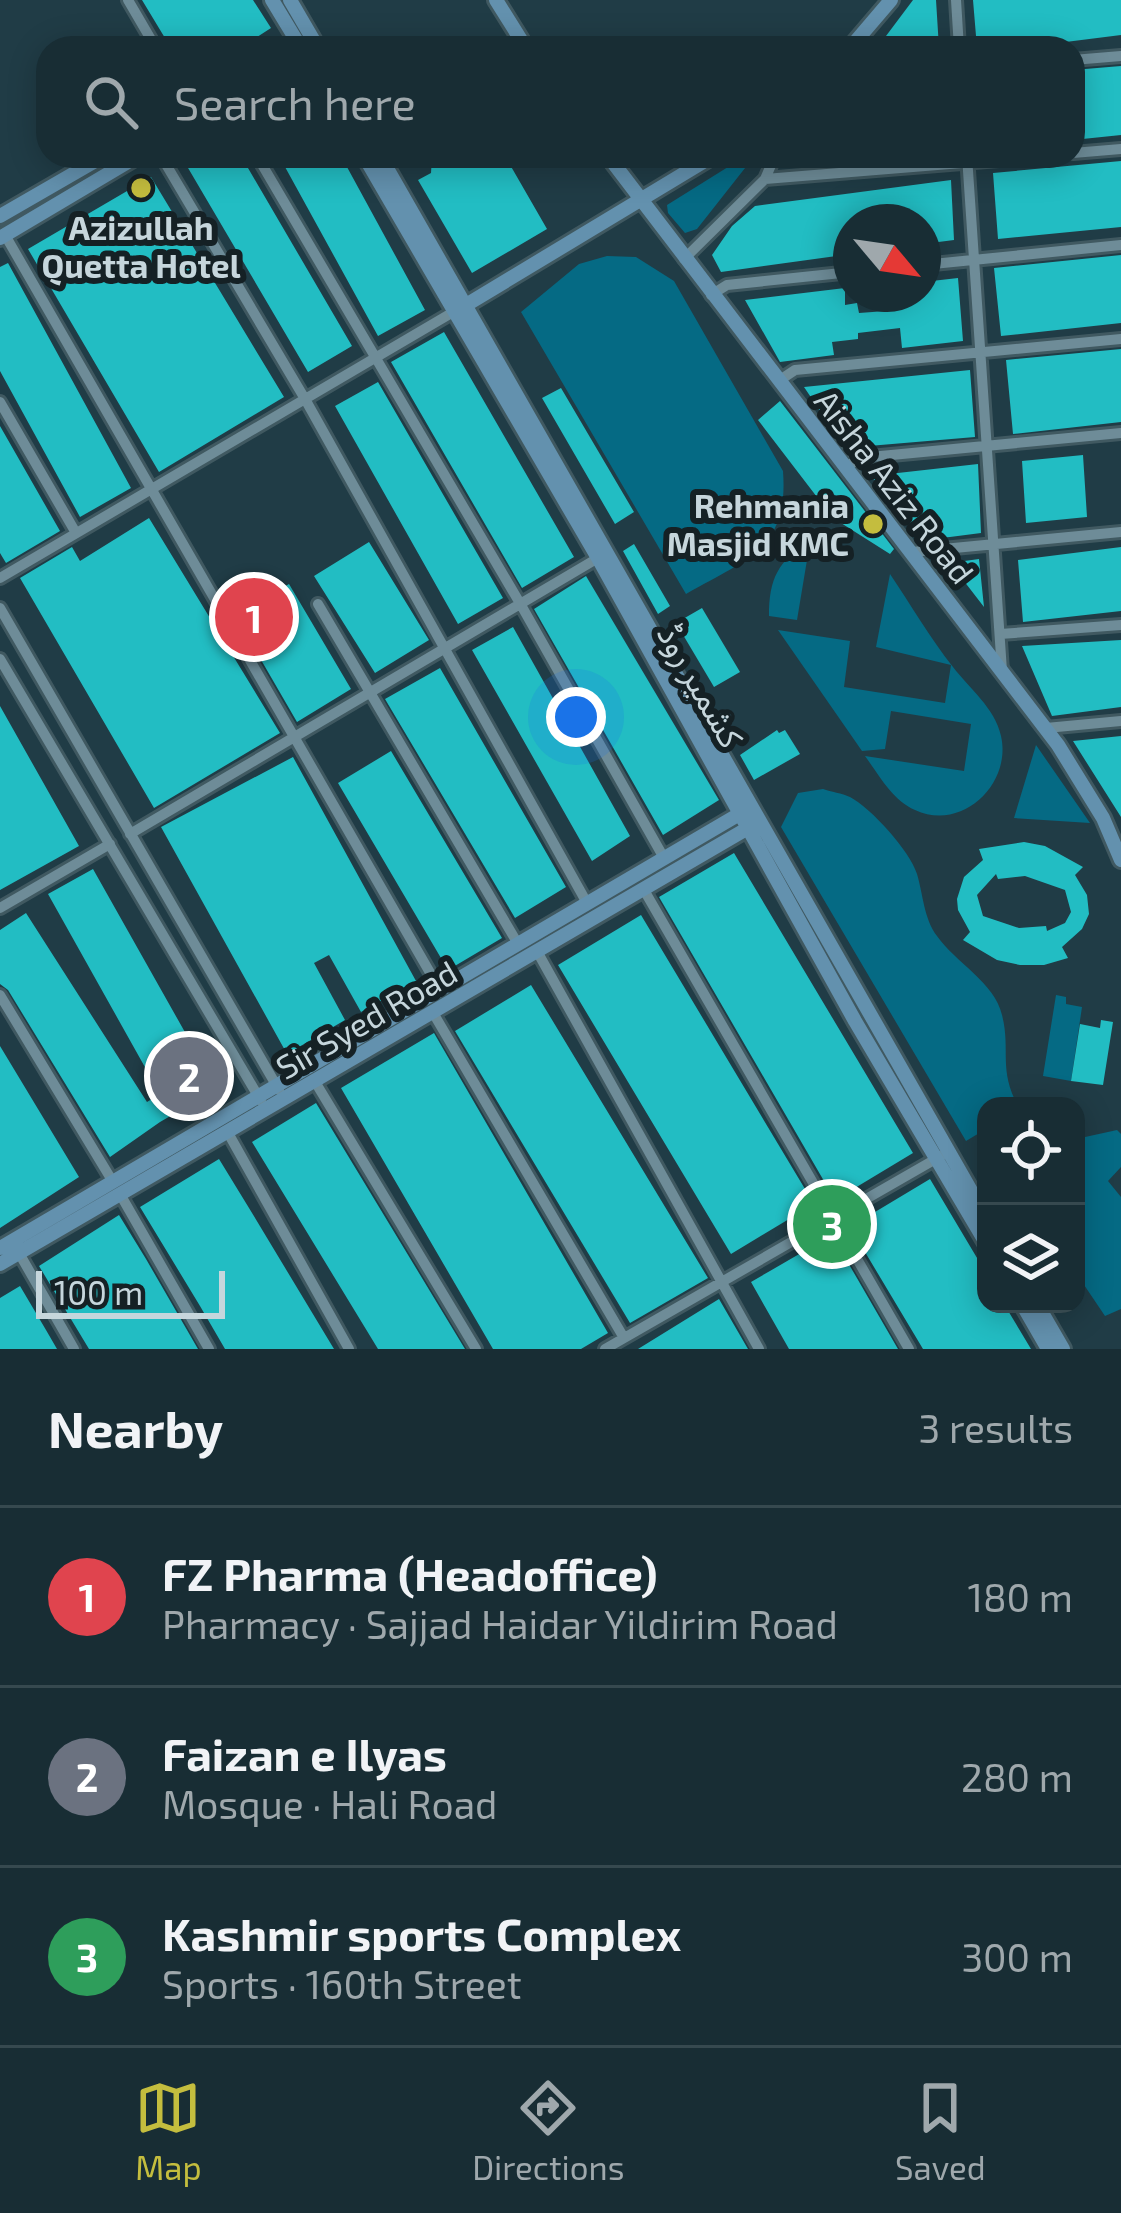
<!DOCTYPE html>
<meta charset="utf-8">
<style>
body{margin:0;font-family:"Exo 2","Noto Sans Arabic",sans-serif;background:#253940;color:#f1f3f6}
.controls{position:absolute;right:36px;bottom:36px;display:grid;overflow:hidden;border-radius:24px;box-shadow:0 6px 30px #0003}
.controls button{width:108px;height:108px;display:grid;place-items:center;padding:0;border:0;border-bottom:3px solid #36494f;background:#182d34;color:#f1f3f6;font:60px sans-serif}
.compass{position:absolute;left:833px;top:204px;width:108px;height:108px;border-radius:50%;background:#182d34;box-shadow:0 6px 30px #0003;rotate:119deg}
.scale{position:absolute;left:36px;bottom:30px;width:189px;box-sizing:border-box;padding-left:12px;border:6px solid #c6d6dc;border-top:0;font-size:33px;line-height:42px;white-space:nowrap;color:#c6d6dc;-webkit-text-stroke:9px #152125;paint-order:stroke}
.you{position:absolute;left:576px;top:717px;width:42px;height:42px;margin:-30px;border:9px solid #fff;border-radius:50%;background:#1a73e8;box-shadow:0 0 0 18px #1a73e833}
.badge{display:grid;place-items:center;width:78px;height:78px;border-radius:50%;background:#c4bd3e;color:#fff;font-size:39px;font-weight:700}
.pin{position:absolute;translate:-50% -50%;border:6px solid #fff;box-shadow:0 3px 12px #0006}
.list{margin:0;padding:0;list-style:none}
h2{display:flex;justify-content:space-between;align-items:center;height:156px;margin:0;padding:0 48px;font-size:51px}
h2 small{font-size:39px;font-weight:400;color:#9fa8ac}
.list li{display:grid;grid-template-columns:78px 1fr auto;gap:36px;align-items:center;box-sizing:border-box;height:180px;padding:0 48px;border-top:3px solid #36494f}
.list b{display:block;font-size:45px;white-space:nowrap}
.list p{margin:0;font-size:39px;white-space:nowrap;color:#9fa8ac}
.list em{font-size:39px;font-style:normal;color:#9fa8ac}
.icon{flex:none;width:66px;height:66px;fill:none;stroke:currentColor;stroke-width:2;stroke-linecap:round;stroke-linejoin:round}
.map{position:relative;flex:none;width:1121px;height:1349px;overflow:hidden}
.search{position:absolute;background:#182d34;box-shadow:0 6px 30px #0003;left:36px;right:36px;top:36px;height:132px;display:flex;align-items:center;gap:30px;box-sizing:border-box;padding:0 42px;border-radius:36px;color:#9fa8ac;font-size:45px}
.sheet{height:696px;background:#182d34}
nav{display:flex;justify-content:space-around;align-items:center;box-sizing:border-box;height:168px;border-top:3px solid #36494f;background:#182d34;font-size:33px;color:#9fa8ac}
nav a{display:grid;justify-items:center;gap:6px}
nav .on{color:#c4bd3e}
.map>svg:first-child{display:block}
</style>
<div class="map">
<svg width="1121" height="1349" viewBox="0 0 1121 1349">
<rect width="100%" height="100%" fill="#203c46"/>
<path fill="#056a84" d="M 744,157 L 749,163 L 697,229 L 685,233 L 668,213 L 667,205 Z
M 607,256 L 636,257 L 674,281 L 783,471 C 789,550 746,559 686,594 L 521,312 L 579,264 Z
M 810,542 L 797,620 L 769,616 C 769,579 778,560 810,542 Z
M 890,574 C 911,605 930,638 953,667 C 969,688 995,708 1001,736 C 1012,784 962,832 915,810 C 892,800 879,775 865,756 L 964,771 L 971,724 L 891,711 L 885,749 L 862,751 L 778,630 L 850,641 L 844,687 L 945,703 L 951,665 L 876,647 Z
M 1036,745 L 1090,823 L 1014,818 Z
M 823,789 C 831,792 842,793 850,797 C 871,808 910,851 917,874 C 923,894 924,919 937,936 C 955,962 995,983 1002,1015 C 1011,1050 998,1069 1018,1106 L 986,1106 L 986,1129 L 966,1141 L 781,827 L 798,793 Z
M 1056,995 L 1066,997 L 1066,1004 L 1082,1007 L 1071,1081 L 1043,1076 Z
M 1117,1130 L 1121,1134 L 1121,1167 L 1108,1181 L 1121,1197 L 1121,1309 L 1105,1316 L 1076,1273 L 1076,1268 L 1084,1263 L 1076,1253 L 1076,1139 Z"/>
<path fill="#22bdc3" fill-rule="evenodd" d="M 142,0 L 253,0 L 271,28 L 240,48 L 171,48 Z
M 913,0 L 936,0 L 939,48 L 877,48 Z
M 973,0 L 1121,0 L 1121,35 L 1018,48 L 977,48 Z
M 1121,66 L 1121,135 L 1073,140 L 1073,70 Z
M 181,156 L 241,156 L 352,346 L 308,372 Z
M 279,156 L 341,156 L 425,310 L 378,336 Z
M 432,156 L 505,156 L 547,229 L 472,273 L 418,180 L 431,173 Z
M 1121,161 L 1121,227 L 998,239 L 993,173 Z
M 151,177 L 284,397 L 159,472 L 28,249 Z
M 951,180 L 954,240 L 923,244 L 923,222 L 851,222 L 851,254 L 721,272 L 712,255 L 732,226 L 755,206 Z
M 1121,255 L 1121,323 L 1001,336 L 994,268 Z
M 8,263 L 131,488 L 80,517 L 0,371 L 0,267 Z
M 958,278 L 963,341 L 902,348 L 900,328 L 858,333 L 858,339 L 832,342 L 834,355 L 780,362 L 745,300 L 845,288 L 845,305 L 857,303 L 859,313 L 899,310 L 897,294 L 923,294 L 923,282 Z
M 444,332 L 574,557 L 522,588 L 391,362 Z
M 1121,349 L 1121,422 L 1013,434 L 1006,360 Z
M 970,370 L 975,437 L 845,448 L 804,387 Z
M 378,382 L 503,598 L 458,624 L 335,406 Z
M 561,388 L 634,512 L 615,524 L 542,398 Z
M 780,401 L 894,549 L 890,554 L 841,523 L 852,506 L 830,492 L 820,501 L 758,420 Z
M 0,426 L 60,531 L 6,563 L 0,553 Z
M 1083,455 L 1087,517 L 1026,523 L 1022,461 Z
M 978,464 L 981,533 L 950,537 L 924,539 L 871,476 Z
M 149,518 L 280,733 L 154,808 L 20,578 L 72,547 L 80,561 Z
M 369,542 L 429,640 L 375,673 L 314,576 Z
M 634,544 L 670,606 L 658,614 L 623,551 Z
M 1121,547 L 1121,611 L 1023,622 L 1018,560 Z
M 979,559 L 984,607 L 950,563 Z
M 586,576 L 719,800 L 663,835 L 534,609 Z
M 289,584 L 351,689 L 297,722 L 235,615 Z
M 702,608 L 740,672 L 714,687 L 676,623 Z
M 513,627 L 630,836 L 592,861 L 472,650 Z
M 1121,640 L 1121,707 L 1052,716 L 1022,646 Z
M 440,668 L 566,887 L 515,918 L 385,699 Z
M 0,706 L 79,846 L 0,890 Z
M 777,730 L 779,733 L 785,730 L 800,754 L 754,780 L 740,755 Z
M 1121,736 L 1121,817 L 1073,741 Z
M 391,751 L 502,938 L 448,970 L 338,783 Z
M 293,757 L 416,981 L 361,1012 L 329,955 L 314,963 L 345,1020 L 287,1054 L 161,827 Z
M 1024,842 L 1045,846 L 1083,867 L 1075,875 L 1087,895 L 1089,914 L 1082,929 L 1062,947 L 1068,958 L 1044,965 L 1020,965 L 997,960 L 963,940 L 970,932 L 958,910 L 957,899 L 964,877 L 983,860 L 979,849 ZM 996,874 L 998,879 L 1025,876 L 1065,890 L 1071,912 L 1065,923 L 1047,931 L 1046,926 L 1019,928 L 983,916 L 977,895 Z
M 734,853 L 913,1153 L 835,1200 L 659,897 Z
M 93,869 L 217,1089 L 160,1122 L 110,1157 L 8,990 L 0,984 L 0,930 L 26,913 L 147,1102 L 160,1094 L 48,894 Z
M 641,915 L 814,1204 L 731,1254 L 558,965 Z
M 531,985 L 708,1278 L 630,1323 L 455,1031 Z
M 1101,1020 L 1113,1022 L 1103,1085 L 1071,1081 L 1080,1024 L 1100,1028 Z
M 434,1033 L 608,1333 L 581,1349 L 493,1349 L 341,1088 Z
M 0,1046 L 79,1177 L 0,1228 Z
M 316,1103 L 465,1349 L 378,1349 L 252,1142 Z
M 219,1159 L 249,1208 L 334,1349 L 225,1349 L 200,1306 L 140,1207 Z
M 930,1179 L 986,1273 L 986,1304 L 1004,1304 L 1031,1349 L 923,1349 L 865,1252 L 850,1227 Z
M 119,1215 L 146,1259 L 198,1349 L 89,1349 L 39,1266 Z
M 832,1235 L 898,1349 L 789,1349 L 751,1282 Z
M 20,1286 L 46,1330 L 57,1349 L 0,1349 L 0,1298 Z
M 719,1299 L 748,1349 L 638,1349 Z"/>
<g fill="none" stroke-linecap="round" stroke-linejoin="round">
<defs>
<path id="street" d="M 128,0 L 156,48
M 956,0 L 959,48
M 1073,60 L 1121,56
M 1073,153 L 1121,149
M 161,156 L 305,399 L 587,903
M 257,156 L 521,605 L 664,858
M 967,156 L 1002,671
M 765,179 L 1048,156
M 5,235 L 440,990
M 684,259 L 765,179 L 775,156
M 923,265 L 1121,245
M 711,295 L 727,285 L 851,272
M 780,380 L 795,370 L 1121,339
M 0,402 L 76,533
M 846,467 L 860,458 L 1121,433
M 912,552 L 1121,532
M 0,578 L 455,311
M 318,604 L 518,944
M 0,608 L 279,1090
M 1000,634 L 1121,625
M 0,659 L 261,1101
M 1046,728 L 1121,721
M 130,834 L 598,558
M 644,890 L 909,1349
M 0,908 L 110,844
M 538,953 L 759,1349
M 0,995 L 113,1182
M 432,1011 L 624,1338
M 314,1080 L 476,1349
M 227,1131 L 349,1349
M 120,1194 L 209,1349
M 19,1253 L 74,1349
M 605,1349 L 941,1156"/>
<path id="secondary" d="M 272,0 L 301,48
M 290,0 L 318,48
M 496,0 L 526,48
M 850,48 L 891,0
M 364,156 L 598,558 L 855,1021 L 986,1243
M 380,156 L 986,1217
M 608,156 L 1058,745 L 1103,818 L 1121,860
M 0,216 L 104,156
M 0,238 L 138,156
M 466,305 L 713,156
M 0,1248 L 748,809
M 0,1264 L 755,824
M 1022,1304 L 1048,1349
M 1037,1304 L 1063,1349"/>
</defs>
<use href="#street" stroke="#405961" stroke-width="16"/>
<use href="#secondary" stroke="#405961" stroke-width="20"/>
<use href="#street" stroke="#6e8c98" stroke-width="10"/>
<use href="#secondary" stroke="#6391ae" stroke-width="14"/>
</g>
<g fill="#c4bd3e" stroke="#152125" stroke-width="4.5">
<circle cx="141" cy="188" r="12"/>
<circle cx="873" cy="524" r="12"/>
</g>
<g text-anchor="middle" dominant-baseline="central" stroke-width="12" stroke-linejoin="round" paint-order="stroke">
<g font-size="33" font-weight="bold" fill="#c6d6dc" stroke="#152125">
<text x="141" y="227">Azizullah<tspan x="141" dy="38">Quetta Hotel</tspan></text>
<text x="849" y="505" text-anchor="end">Rehmania<tspan x="849" dy="38">Masjid KMC</tspan></text>
</g>
<g font-size="33" fill="#c6d6dc" stroke="#152125">
<text transform="translate(895 486) rotate(52)">Aisha Aziz Road</text>
<text transform="translate(701 685) rotate(60)">کشمیر روڈ</text>
<text transform="translate(366 1019) rotate(-30)">Sir Syed Road</text>
</g>
</g>
</svg>
<div class="controls">
<button><svg class="icon" aria-label="locate" viewBox="0 0 24 24"><circle cx="12" cy="12" r="6"/><path d="M12 2v4M12 18v4M2 12h4M18 12h4"/></svg></button>
<button><svg class="icon" aria-label="layers" viewBox="0 0 24 24"><path d="M12 4l9 5-9 5-9-5zM3 14l9 5 9-5"/></svg></button>
</div>
<svg class="compass" viewBox="-18 -18 36 36"><path d="M0-13l5 13h-10z" fill="#e53935"/><path d="M0 13l5-13h-10z" fill="#9fa8ac"/></svg>
<div class="scale">100 m</div>
<div class="you"></div>
<div class="pin badge" style="left:254px;top:617px;background:#e0444e">1</div>
<div class="pin badge" style="left:189px;top:1076px;background:#6b7280">2</div>
<div class="pin badge" style="left:832px;top:1224px;background:#2e9e5b">3</div>
<div class="search"><svg class="icon" aria-label="search" viewBox="0 0 24 24"><circle cx="10" cy="10" r="6"/><path d="M15 15l6 6"/></svg>Search here</div>
</div>
<section class="sheet">
<h2>Nearby<small>3 results</small></h2>
<ul class="list">
<li><span class="badge" style="background:#e0444e">1</span><div><b>FZ Pharma (Headoffice)</b><p>Pharmacy · Sajjad Haidar Yildirim Road</p></div><em>180 m</em></li>
<li><span class="badge" style="background:#6b7280">2</span><div><b>Faizan e Ilyas</b><p>Mosque · Hali Road</p></div><em>280 m</em></li>
<li><span class="badge" style="background:#2e9e5b">3</span><div><b>Kashmir sports Complex</b><p>Sports · 160th Street</p></div><em>300 m</em></li>
</ul>
</section>
<nav>
<a class="on"><svg class="icon" aria-label="map" viewBox="0 0 24 24"><path d="M3 6l6-2 6 2 6-2v14l-6 2-6-2-6 2zM9 4v14M15 6v14"/></svg>Map</a>
<a><svg class="icon" aria-label="directions" viewBox="0 0 24 24"><path d="M12 3l9 9-9 9-9-9zM9 14v-3h6M13 9l2 2-2 2"/></svg>Directions</a>
<a><svg class="icon" aria-label="saved" viewBox="0 0 24 24"><path d="M7 4h10v16l-5-4-5 4z"/></svg>Saved</a>
</nav>
